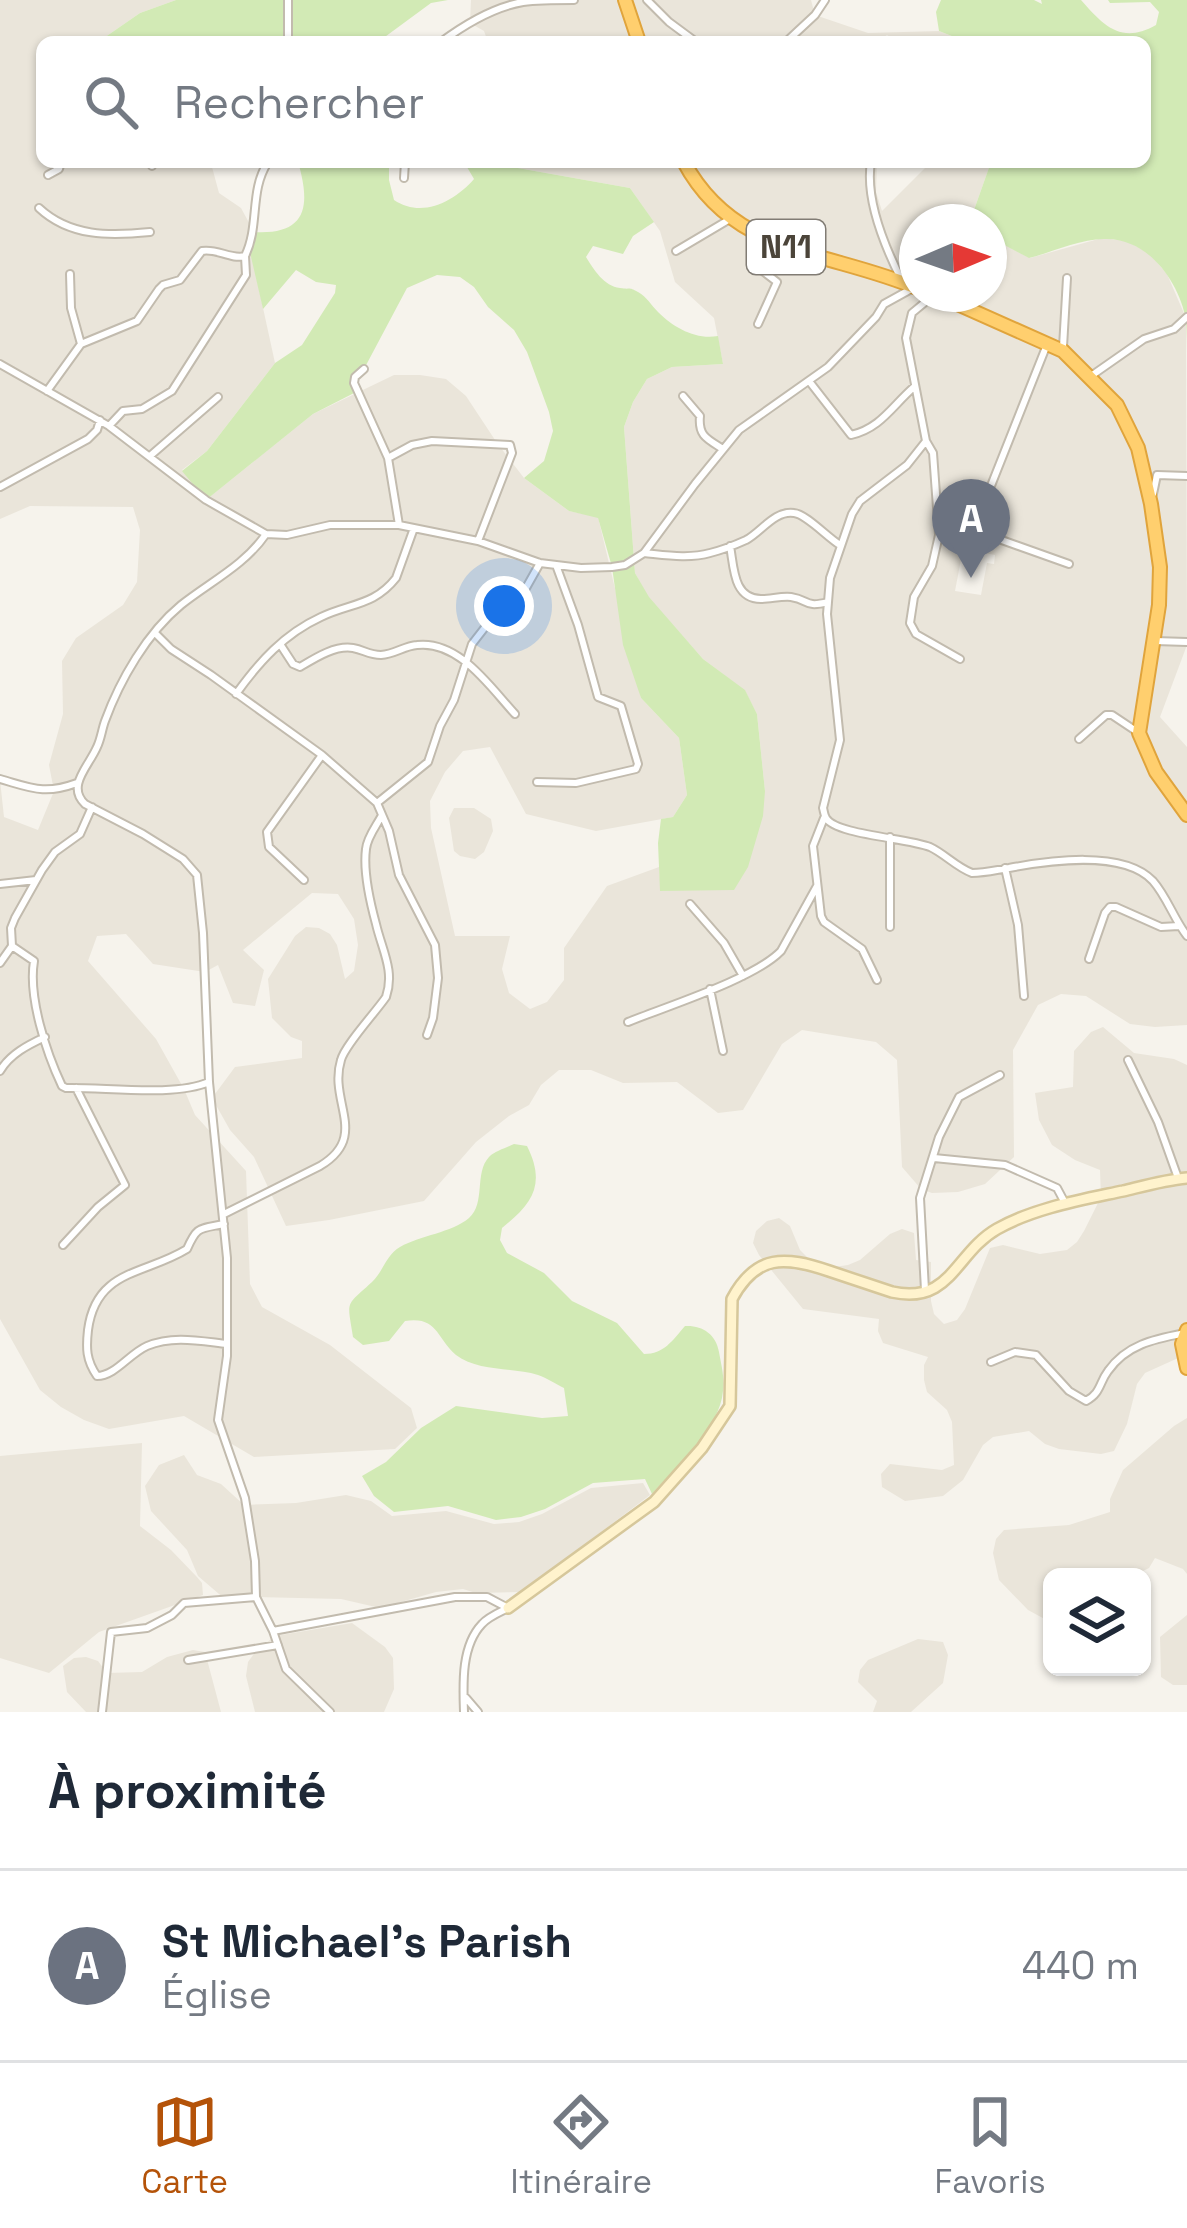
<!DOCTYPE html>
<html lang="fr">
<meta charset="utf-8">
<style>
body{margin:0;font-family:"Space Grotesk",sans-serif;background:#f6f6f7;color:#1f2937}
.controls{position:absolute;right:36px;bottom:36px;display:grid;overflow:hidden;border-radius:18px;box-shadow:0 3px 9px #0004}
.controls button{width:108px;height:108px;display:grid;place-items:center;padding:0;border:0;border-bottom:3px solid #e0e1e3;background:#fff;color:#1f2937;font:60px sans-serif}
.compass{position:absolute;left:899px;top:204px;width:108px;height:108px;border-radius:50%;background:#fff;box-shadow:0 3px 9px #0004;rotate:88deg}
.you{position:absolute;left:504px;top:606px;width:42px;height:42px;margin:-30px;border:9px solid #fff;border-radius:50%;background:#1a73e8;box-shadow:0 0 0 18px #1a73e833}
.badge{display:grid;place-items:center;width:78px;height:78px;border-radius:50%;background:#b45309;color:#fff;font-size:39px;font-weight:700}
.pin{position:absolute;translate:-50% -99px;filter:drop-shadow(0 3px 6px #0008)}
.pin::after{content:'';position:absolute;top:63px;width:42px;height:36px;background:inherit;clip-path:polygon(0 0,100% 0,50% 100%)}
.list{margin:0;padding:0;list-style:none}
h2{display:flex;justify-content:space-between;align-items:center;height:156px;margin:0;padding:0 48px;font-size:51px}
h2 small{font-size:39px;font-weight:400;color:#747a83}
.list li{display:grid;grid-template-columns:78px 1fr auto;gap:36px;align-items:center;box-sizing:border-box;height:192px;padding:0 48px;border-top:3px solid #e0e1e3}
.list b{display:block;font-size:45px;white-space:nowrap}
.list p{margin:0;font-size:39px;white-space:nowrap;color:#747a83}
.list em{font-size:39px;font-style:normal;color:#747a83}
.icon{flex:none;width:66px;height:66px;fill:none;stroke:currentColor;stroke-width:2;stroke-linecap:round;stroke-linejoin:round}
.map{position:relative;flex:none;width:1187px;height:1712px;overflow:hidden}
.search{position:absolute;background:#fff;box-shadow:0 3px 9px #0004;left:36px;right:36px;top:36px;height:132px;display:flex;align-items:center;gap:30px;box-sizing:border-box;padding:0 42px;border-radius:18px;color:#747a83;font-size:45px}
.sheet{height:348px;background:#fff}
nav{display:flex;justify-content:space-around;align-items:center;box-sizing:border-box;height:168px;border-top:3px solid #e0e1e3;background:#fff;font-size:33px;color:#747a83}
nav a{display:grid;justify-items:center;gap:6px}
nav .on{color:#b45309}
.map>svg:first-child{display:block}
</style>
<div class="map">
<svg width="1187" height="1712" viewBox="0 0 1187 1712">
<rect width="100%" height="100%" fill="#f6f3ec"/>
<path fill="#eae5da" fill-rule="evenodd" d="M 0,0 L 176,0 L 140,13 L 98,42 L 42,42 L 42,162 L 213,162 L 212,167 L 219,193 L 241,208 L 254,232 L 250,248 L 275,363 L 207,451 L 182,470 L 207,499 L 313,414 L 394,375 L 420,375 L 446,379 L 466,396 L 497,443 L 524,478 L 569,511 L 598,517 L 641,698 L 679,738 L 687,795 L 673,817 L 596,831 L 526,814 L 490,747 L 463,751 L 445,772 L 430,801 L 431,828 L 455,936 L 510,936 L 502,969 L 509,993 L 530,1009 L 547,1002 L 564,980 L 564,948 L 607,886 L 659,867 L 661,891 L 679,889 L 765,791 L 757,714 L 745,691 L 703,659 L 648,597 L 635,573 L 624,427 L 633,402 L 647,379 L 672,367 L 723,364 L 714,318 L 675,282 L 660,231 L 630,188 L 507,166 L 506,162 L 877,162 L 876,192 L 882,211 L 931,162 L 991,162 L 974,210 L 978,222 L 917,222 L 917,294 L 989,294 L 989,237 L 1030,258 L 1102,238 L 1127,241 L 1150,254 L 1167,274 L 1186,318 L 1187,645 L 1160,717 L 1187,747 L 1187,1025 L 1155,1027 L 1130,1024 L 1086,996 L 1061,994 L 1038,1005 L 1013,1050 L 1014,1157 L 985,1184 L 958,1192 L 932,1193 L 921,1189 L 902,1167 L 897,1060 L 876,1042 L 802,1030 L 782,1044 L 743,1110 L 718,1113 L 677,1082 L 623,1083 L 591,1070 L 559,1070 L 541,1085 L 529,1105 L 509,1116 L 476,1142 L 424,1201 L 329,1220 L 286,1226 L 254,1157 L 230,1130 L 212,1098 L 235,1067 L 302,1058 L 302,1041 L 291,1037 L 272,1018 L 268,979 L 295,936 L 306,927 L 319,928 L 330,934 L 337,945 L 345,979 L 354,971 L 358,945 L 354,919 L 338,894 L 312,893 L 243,950 L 264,970 L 255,1006 L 233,1003 L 218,965 L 205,972 L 153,964 L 126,934 L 97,936 L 88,961 L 156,1039 L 184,1089 L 195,1115 L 246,1171 L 250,1284 L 262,1307 L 330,1345 L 411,1408 L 417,1428 L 395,1449 L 254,1457 L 184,1416 L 109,1429 L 84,1420 L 61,1407 L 40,1390 L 0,1319 L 0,780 L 4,817 L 38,830 L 54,791 L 49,765 L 63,714 L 62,661 L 76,638 L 123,605 L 137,582 L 140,530 L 133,507 L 30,506 L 0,519 ZM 963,549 L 995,555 L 994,564 L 987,563 L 981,595 L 955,591 Z
M 471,0 L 811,0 L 815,15 L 868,33 L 939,31 L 967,42 L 897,42 L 887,35 L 877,42 L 488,42 L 484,31 L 470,23 Z
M 454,808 L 474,808 L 491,819 L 493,831 L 484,852 L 475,859 L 460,856 L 454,851 L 449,818 Z
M 1103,1027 L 1134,1053 L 1174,1059 L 1187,1065 L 1187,1354 L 1145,1373 L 1137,1384 L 1127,1424 L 1114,1451 L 1101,1454 L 1059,1449 L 1045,1444 L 1029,1431 L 993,1437 L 983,1445 L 963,1480 L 943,1496 L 905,1501 L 882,1487 L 881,1474 L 890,1464 L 942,1470 L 954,1465 L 952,1422 L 947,1410 L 927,1392 L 924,1380 L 924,1365 L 928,1357 L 883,1343 L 878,1331 L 879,1319 L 803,1309 L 759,1255 L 753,1243 L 756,1231 L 767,1221 L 779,1218 L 790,1226 L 800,1250 L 809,1259 L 821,1265 L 834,1267 L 848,1265 L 860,1260 L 890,1234 L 902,1229 L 914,1233 L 916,1260 L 931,1262 L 931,1301 L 934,1314 L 944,1324 L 957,1320 L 965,1309 L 990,1248 L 1003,1245 L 1040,1254 L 1067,1250 L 1077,1242 L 1084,1231 L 1101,1197 L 1100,1170 L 1075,1160 L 1052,1145 L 1039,1120 L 1035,1093 L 1073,1087 L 1074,1051 L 1091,1032 Z
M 1187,1418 L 1187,1574 L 1183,1569 L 1155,1558 L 1149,1568 L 1131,1577 L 1052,1577 L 1052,1623 L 1028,1610 L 999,1580 L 993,1553 L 996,1539 L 1004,1530 L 1069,1525 L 1110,1512 L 1110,1499 L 1123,1470 L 1174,1426 Z
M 142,1443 L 140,1526 L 171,1550 L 197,1577 L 202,1583 L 203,1595 L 99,1632 L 49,1673 L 0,1658 L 0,1456 Z
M 184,1455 L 197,1475 L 221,1484 L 244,1505 L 296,1503 L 346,1495 L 371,1501 L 392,1516 L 446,1511 L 494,1524 L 519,1522 L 542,1514 L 591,1488 L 643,1483 L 650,1495 L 522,1592 L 476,1593 L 463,1589 L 436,1592 L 380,1608 L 341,1599 L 256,1597 L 226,1600 L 198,1576 L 187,1550 L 151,1511 L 145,1486 L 159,1465 Z
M 1187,1615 L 1187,1685 L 1173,1685 L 1161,1677 L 1160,1637 Z
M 352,1623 L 385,1647 L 393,1658 L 394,1689 L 384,1712 L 255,1712 L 246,1676 L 248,1662 L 256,1651 L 275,1636 Z
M 918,1639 L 943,1642 L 948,1655 L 943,1683 L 911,1712 L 873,1712 L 877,1701 L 858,1682 L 860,1670 L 868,1660 Z
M 193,1650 L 205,1652 L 221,1712 L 86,1712 L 67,1692 L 63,1666 L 74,1658 L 86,1657 L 98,1661 L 107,1673 L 142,1672 L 167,1657 Z"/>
<path fill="#d2eab5" d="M 176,0 L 448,0 L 431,3 L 378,42 L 98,42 L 140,13 Z
M 941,0 L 1034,0 L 1042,4 L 1041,0 L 1081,0 C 1103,25 1121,45 1156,25 L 1159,12 L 1150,2 L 1110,3 L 1108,0 L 1187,0 L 1187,359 C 1187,347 1187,333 1186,320 C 1179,281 1147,237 1104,239 C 1080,239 1053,252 1029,258 L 989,237 L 989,222 L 978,222 L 974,210 L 991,162 L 1145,162 L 1145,42 L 967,42 L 939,31 L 936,12 Z
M 298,162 L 389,162 L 389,180 L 394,200 C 422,219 455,201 474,179 L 464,162 L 500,162 L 507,166 L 630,188 L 654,222 L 633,236 L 623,254 L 593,246 L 586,257 C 594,270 604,286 620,288 C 632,290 627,286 638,292 C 647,297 651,305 658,312 C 674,328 696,340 718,336 L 723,364 L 672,367 L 647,379 L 633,402 L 624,427 L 635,573 L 649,597 L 703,659 L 745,690 L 757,714 L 765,791 L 763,816 L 748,867 L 734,890 L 660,891 L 658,843 L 661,819 L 673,817 L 687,795 L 679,738 L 641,698 L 623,645 L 612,567 L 598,518 L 569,511 L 524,478 L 544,461 L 553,431 L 549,412 L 527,352 L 514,330 L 488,307 L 474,287 L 460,277 L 437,275 L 407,288 L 364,369 L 355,377 L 358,391 L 313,414 L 206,500 L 182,471 L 207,451 L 275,363 L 302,345 L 335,293 L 336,285 L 316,282 L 296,270 L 263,309 L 249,248 L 254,232 C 307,235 311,206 298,162 Z
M 514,1144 L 527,1146 C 546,1184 533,1203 502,1228 L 500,1240 L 507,1253 L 544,1273 L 572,1301 L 617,1323 L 644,1354 C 664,1354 672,1341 685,1326 C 702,1325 716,1334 719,1352 C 721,1364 725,1378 723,1391 C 720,1428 676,1467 652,1494 L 645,1479 L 593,1483 L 545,1509 L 521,1517 L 496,1520 L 448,1506 L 394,1512 L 374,1496 L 362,1476 L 386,1462 L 421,1428 L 456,1406 L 542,1418 L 568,1416 L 564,1388 C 556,1384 547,1378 538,1375 C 513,1367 478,1372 456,1355 C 436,1338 438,1316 405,1321 L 389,1341 L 363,1345 L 353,1337 C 347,1299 345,1307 372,1282 C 383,1272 386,1255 400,1247 C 421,1235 451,1233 469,1218 C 486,1203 474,1173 489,1157 C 495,1151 506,1148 514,1144 Z"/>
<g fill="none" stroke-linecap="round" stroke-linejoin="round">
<defs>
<path id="street" d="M 647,0 L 669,22 L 696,42
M 288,42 L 288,0
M 441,42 C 464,25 494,7 523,2 C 539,0 557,0 574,0
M 786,42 L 815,15 L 825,0
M 152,162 L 152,166
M 871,162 C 865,198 885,247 901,279
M 48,175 L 59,169 L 61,162
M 404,178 L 405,162
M 39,208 C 70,237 110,236 150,232
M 676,251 L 730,219
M 70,274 L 71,308 L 81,344
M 935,294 L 912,313 L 906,338 L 926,441 L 907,465 L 860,501 L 852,514 L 830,578 L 827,614 L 840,740 L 823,808 C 824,811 824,815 826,818 C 836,835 908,838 930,847 C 945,854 956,867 972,873 C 985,873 996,870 1009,868 C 1047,861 1123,849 1153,881 C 1167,897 1174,919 1187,936
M 758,324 L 777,282 L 755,265 L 754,260 L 763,251 L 780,247
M 1046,347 L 977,521 L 996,538 L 1069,564
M 1063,347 L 1067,278
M 0,364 L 109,426 L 206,500 L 266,534 L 287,535 L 330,525 L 399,525 L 478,541 L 540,563 L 581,568 L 612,567 L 625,565 L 644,553 L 695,484 L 739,430 L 828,367 L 876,317 L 884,304 L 913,288
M 364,369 L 355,377 L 354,383 L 388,458 L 399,525
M 1091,376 L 1144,339 L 1174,329 L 1187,317
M 809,381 L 851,435 C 881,428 892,406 914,387
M 47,391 L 81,344 L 137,321 L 159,289 L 163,285 L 180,280 L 202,251 C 217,248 231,260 245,256 C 260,225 249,191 268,162
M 683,396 L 700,416 C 698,436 707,439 723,449
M 109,426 L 123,411 L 142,409 L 172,391 L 246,275 L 245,256
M 926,441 L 933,453 L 939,535 L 932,566 L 914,597 L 910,623 L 916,634 L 960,659
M 150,456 L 218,397
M 388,458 L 412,445 L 432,441 L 510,445 L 512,453 L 478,541
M 0,487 L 88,439 L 97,430 L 100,420
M 1153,494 L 1157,475 L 1187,476
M 266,534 C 245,565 210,582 181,605 C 147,633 120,680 105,721 C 102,729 101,739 97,747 C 89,766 66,786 85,804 L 143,834 L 183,859 L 197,875 L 203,933 L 209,1082 L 227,1258 L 227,1356 L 218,1420 L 245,1498 L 255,1561 L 256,1597 L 273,1631 L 455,1597 L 487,1597 L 508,1608
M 939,535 L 952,532 L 977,521
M 730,546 C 734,567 733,599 761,599 C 771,599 781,596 791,597 C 810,600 804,608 828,602
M 644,553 C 665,555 689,559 710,553 C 722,550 735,545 746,540 C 761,532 775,510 794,513 C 806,514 827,537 840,545
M 156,634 L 171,649 L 211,675 L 322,755 L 377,803 L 389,831 L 399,875 L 435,945 L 438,978 L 433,1018 L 427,1035
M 1155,641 L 1187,642
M 280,644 L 293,664 L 300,667 C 315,658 335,645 353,648 C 364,650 369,655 381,655 C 395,654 404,646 417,645 C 459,640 490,687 515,714
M 236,694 C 259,662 284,634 321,617 C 350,603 374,606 396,578 L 414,528
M 1079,739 L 1106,715 L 1112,715 L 1136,731
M 0,779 C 32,788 44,795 77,783
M 537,782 L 576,783 L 636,769 L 638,764 L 621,706 L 598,697 L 578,625 L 556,565
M 377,803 L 428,762 L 440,726 L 454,700 L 472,644 L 486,626 L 522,595 L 540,563
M 824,818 L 813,846 L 821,916 L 824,922 L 862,949 L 877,980
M 1005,868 L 1018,925 L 1024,996
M 304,880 L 269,847 L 267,832 L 322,755
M 0,884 L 36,880
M 690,904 L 724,943 L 743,976
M 890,927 L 890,837
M 12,946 L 34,961 C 28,997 46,1052 62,1086 L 66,1088 C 105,1087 175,1097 209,1082
M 1089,959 L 1105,913 L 1110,907 L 1116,907 L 1161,927 L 1179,926
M 0,963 L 12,946 L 11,928 L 15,918 L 42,870 L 55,852 L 80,834 L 92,807
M 710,989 L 723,1051
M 628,1022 C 667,1006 754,979 781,951 L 817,886
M 1128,1060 L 1158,1122 L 1178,1178
M 0,1071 C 10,1054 28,1045 45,1037
M 934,1158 L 1005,1165 L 1057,1188 L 1065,1203
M 224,1214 L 320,1166 C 370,1136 328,1102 341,1060 C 345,1045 375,1013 386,997 C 395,971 382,950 376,924 C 370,902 363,872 366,849 C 367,837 377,825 382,815
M 224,1224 C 199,1229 197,1226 187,1249 C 145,1275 96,1269 88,1330 C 86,1348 86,1360 97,1376 C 115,1376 129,1354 147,1346 C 173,1335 200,1341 227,1344
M 63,1245 L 98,1207 L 125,1185 L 76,1088
M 925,1290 L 920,1198 L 939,1137 L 959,1097 L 1000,1075
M 991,1362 L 1015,1352 L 1036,1355 L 1069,1391 L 1086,1401 C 1101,1393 1099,1383 1108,1371 C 1127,1344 1155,1339 1185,1333
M 273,1631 L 286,1669 L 330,1712
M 188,1660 L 278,1645
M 466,1698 L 478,1712
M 102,1712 L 111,1632 L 147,1628 L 172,1615 L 184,1603 L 256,1597
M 464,1712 C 463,1684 461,1646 482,1624 C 488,1617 500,1612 508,1608"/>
<path id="secondary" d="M 508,1608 L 654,1502 L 702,1448 L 730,1406 L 732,1299 C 756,1254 785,1256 829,1271 C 850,1278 871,1285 892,1292 C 951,1305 955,1253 997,1229 C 1034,1208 1081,1200 1123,1191 C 1144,1186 1165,1180 1187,1178"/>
<path id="highway" d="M 625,0 L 639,42
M 684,162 C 734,256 830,251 917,288
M 935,294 L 1063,351 L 1117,405 L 1138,448 L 1151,504 L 1160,567 L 1159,605 L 1139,733 L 1156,772 L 1187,815
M 1187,1330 L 1182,1344 L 1187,1368"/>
</defs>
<use href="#street" stroke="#c2bbae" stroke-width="10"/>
<use href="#secondary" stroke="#d6c79b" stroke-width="14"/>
<use href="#highway" stroke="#e0a43c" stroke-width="16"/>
<use href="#street" stroke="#fff" stroke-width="6"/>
<use href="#secondary" stroke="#fff3cd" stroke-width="9"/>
<use href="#highway" stroke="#ffcf6e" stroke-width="12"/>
</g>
<g text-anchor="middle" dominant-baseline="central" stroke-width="10" stroke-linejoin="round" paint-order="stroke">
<rect fill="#fff" stroke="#817c74" stroke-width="3" x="747" y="220" width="78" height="54" rx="9"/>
<g font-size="33" font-weight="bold" fill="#4b4439">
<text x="786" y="247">N11</text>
</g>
</g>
</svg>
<div class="controls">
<button><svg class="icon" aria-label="layers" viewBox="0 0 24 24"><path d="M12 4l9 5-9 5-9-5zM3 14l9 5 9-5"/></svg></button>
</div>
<svg class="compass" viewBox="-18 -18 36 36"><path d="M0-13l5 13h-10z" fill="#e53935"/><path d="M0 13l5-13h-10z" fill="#747a83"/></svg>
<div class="you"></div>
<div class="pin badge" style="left:971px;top:578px;background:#6b7280">A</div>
<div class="search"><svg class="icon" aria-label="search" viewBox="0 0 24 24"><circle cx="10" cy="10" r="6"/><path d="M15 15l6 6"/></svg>Rechercher</div>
</div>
<section class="sheet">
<h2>À proximité<small></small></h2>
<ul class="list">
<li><span class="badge" style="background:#6b7280">A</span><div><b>St Michael's Parish</b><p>Église</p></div><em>440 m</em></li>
</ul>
</section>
<nav>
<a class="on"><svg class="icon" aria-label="map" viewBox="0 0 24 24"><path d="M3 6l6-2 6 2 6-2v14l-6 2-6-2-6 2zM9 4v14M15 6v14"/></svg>Carte</a>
<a><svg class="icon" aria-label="directions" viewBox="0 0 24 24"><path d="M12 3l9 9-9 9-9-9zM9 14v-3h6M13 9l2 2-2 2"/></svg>Itinéraire</a>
<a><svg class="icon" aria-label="saved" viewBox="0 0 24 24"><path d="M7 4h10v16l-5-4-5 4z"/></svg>Favoris</a>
</nav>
